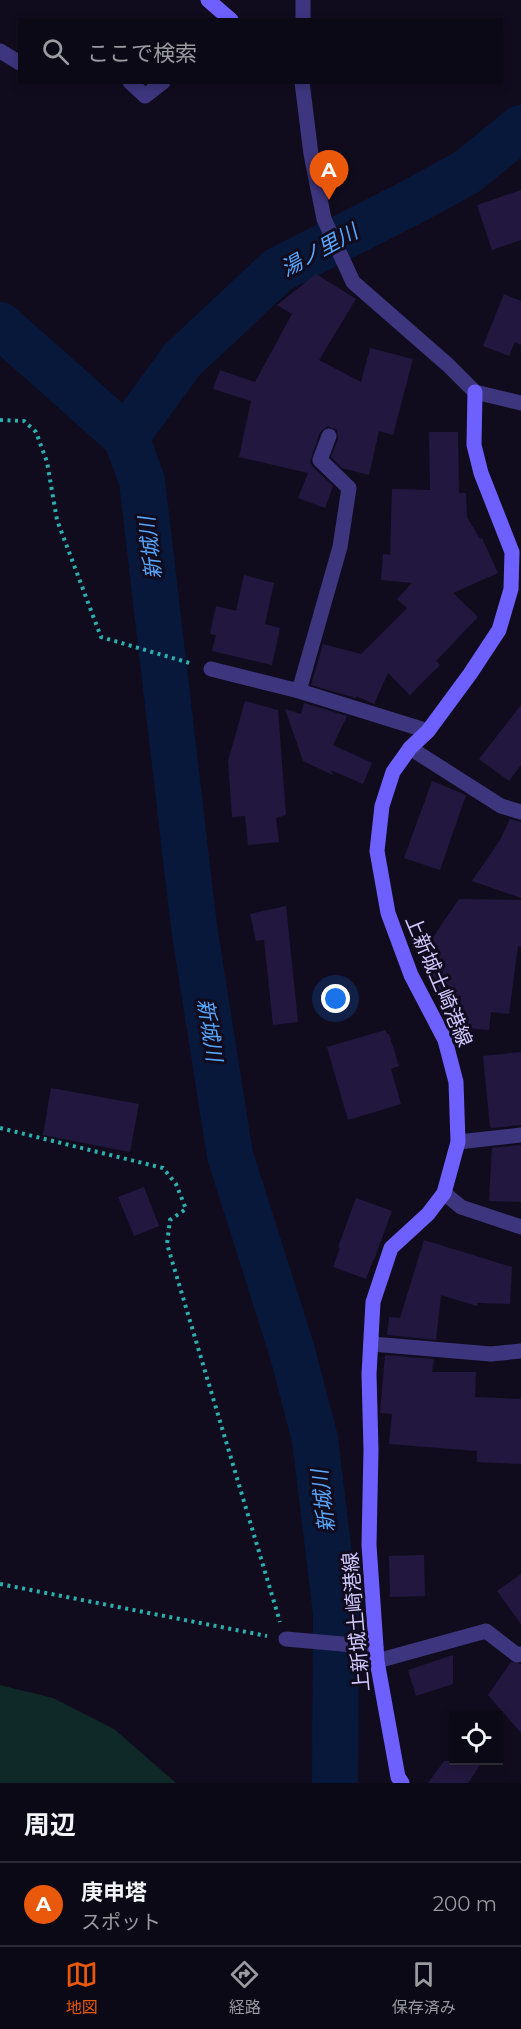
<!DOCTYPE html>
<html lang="ja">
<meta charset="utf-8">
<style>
body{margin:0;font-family:Montserrat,"Noto Sans JP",sans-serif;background:#1a1723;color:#f1f3f6}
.controls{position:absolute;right:18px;bottom:18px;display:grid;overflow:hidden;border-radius:0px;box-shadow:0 3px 9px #0003}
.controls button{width:54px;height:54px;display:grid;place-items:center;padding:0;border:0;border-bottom:2px solid #2c2a35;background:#0c0916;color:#f1f3f6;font:30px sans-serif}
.you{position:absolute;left:336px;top:999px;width:21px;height:21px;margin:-15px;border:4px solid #fff;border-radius:50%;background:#1a73e8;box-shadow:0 0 0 9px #1a73e833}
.badge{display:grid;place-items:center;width:39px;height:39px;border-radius:50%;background:#ea580c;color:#fff;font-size:20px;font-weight:700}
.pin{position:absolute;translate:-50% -50px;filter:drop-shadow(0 2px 3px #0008)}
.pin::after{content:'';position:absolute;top:32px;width:21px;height:18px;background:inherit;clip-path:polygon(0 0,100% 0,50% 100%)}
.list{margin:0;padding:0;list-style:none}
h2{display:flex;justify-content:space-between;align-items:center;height:78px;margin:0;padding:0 24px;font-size:26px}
h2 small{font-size:20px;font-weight:400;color:#9a9aa1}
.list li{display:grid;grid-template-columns:39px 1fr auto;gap:18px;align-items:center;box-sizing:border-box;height:84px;padding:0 24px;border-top:2px solid #2c2a35}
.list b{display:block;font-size:22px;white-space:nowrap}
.list p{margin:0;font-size:20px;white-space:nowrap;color:#9a9aa1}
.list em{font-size:20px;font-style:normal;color:#9a9aa1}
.icon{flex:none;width:33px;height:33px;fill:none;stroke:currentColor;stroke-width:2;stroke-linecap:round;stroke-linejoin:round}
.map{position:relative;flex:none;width:521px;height:1783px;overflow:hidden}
.search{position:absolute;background:#0c0916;box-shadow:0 3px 9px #0003;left:18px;right:18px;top:18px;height:66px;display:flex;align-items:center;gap:15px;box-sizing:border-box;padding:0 21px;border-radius:0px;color:#9a9aa1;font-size:22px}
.sheet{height:162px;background:#0c0916}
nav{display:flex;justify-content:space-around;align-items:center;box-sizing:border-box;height:84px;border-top:2px solid #2c2a35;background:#0c0916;font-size:16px;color:#9a9aa1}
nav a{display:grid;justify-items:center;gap:3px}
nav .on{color:#ea580c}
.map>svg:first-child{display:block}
</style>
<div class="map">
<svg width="521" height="1783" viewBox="0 0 521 1783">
<rect width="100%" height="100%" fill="#100c1e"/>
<path fill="#0f2828" d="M 0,1685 L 53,1698 L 114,1729 L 176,1783 L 0,1783 Z"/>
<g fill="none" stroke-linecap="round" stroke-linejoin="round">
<path stroke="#08183b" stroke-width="46" d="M 0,325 L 126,437 L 142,481 L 194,927 L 230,1155 L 292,1351 L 315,1439 L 336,1613 L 335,1783
M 126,437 L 182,360 L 278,270 L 414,201 L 467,172 L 521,128"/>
</g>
<path fill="#22183f" d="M 521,190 L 521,240 L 492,250 L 477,205 Z
M 316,274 L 356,299 L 319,360 L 361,382 L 370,348 L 413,359 L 393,435 L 379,431 L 369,475 L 342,468 L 331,457 L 338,439 L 337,430 L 328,426 L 320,432 L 310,462 L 313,467 L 333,486 L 325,508 L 298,498 L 308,473 L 239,457 L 251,401 L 213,389 L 220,370 L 255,382 L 292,314 L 277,305 Z
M 504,294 L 521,301 L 521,345 L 515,342 L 509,356 L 483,346 Z
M 429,432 L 458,432 L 459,493 L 466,493 L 467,517 L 480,539 L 482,538 L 498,573 L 453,593 L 478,617 L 436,661 L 440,665 L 410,695 L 388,673 L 374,704 L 356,696 L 356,698 L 311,685 L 323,644 L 361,654 L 407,608 L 397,599 L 412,583 L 381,580 L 383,554 L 390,555 L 392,489 L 430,490 Z
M 244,575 L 274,583 L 265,624 L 280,628 L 272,665 L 212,651 L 216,635 L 210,634 L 216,606 L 236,611 Z
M 245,701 L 278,710 L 286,815 L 276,818 L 279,842 L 248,845 L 245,816 L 232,817 L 228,761 Z
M 304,703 L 347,716 L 333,745 L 372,763 L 363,784 L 331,770 L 333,775 L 303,761 L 285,709 L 301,714 Z
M 521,705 L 521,765 L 509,781 L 479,759 Z
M 432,781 L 466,795 L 440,870 L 404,858 Z
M 510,819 L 521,822 L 521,898 L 472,881 L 500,840 Z
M 459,899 L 521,900 L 521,947 L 518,946 L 509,1014 L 491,1012 L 489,1030 L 457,1027 L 461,995 L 441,1005 L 429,980 L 429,943 Z
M 286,906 L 298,1022 L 273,1025 L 264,940 L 256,941 L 250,914 Z
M 385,1030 L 387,1034 L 389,1034 L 399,1066 L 391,1069 L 401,1104 L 348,1120 L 327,1047 Z
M 521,1052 L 521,1125 L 492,1128 L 490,1127 L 483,1056 Z
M 51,1088 L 139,1104 L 130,1152 L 43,1135 Z
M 521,1145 L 521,1202 L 489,1201 L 492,1148 Z
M 144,1187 L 159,1226 L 134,1236 L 118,1197 Z
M 356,1198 L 392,1211 L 374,1260 L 373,1260 L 366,1279 L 333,1267 L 340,1248 L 338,1247 Z
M 424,1240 L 512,1267 L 510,1304 L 478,1303 L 477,1306 L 441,1295 L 436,1340 L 387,1335 L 389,1317 L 400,1318 Z
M 385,1355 L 434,1359 L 432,1372 L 476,1372 L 475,1397 L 521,1399 L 521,1464 L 477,1462 L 477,1451 L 389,1444 L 392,1414 L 380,1413 Z
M 424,1555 L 425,1596 L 390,1597 L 389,1556 Z
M 521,1574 L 521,1624 L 497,1591 Z
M 453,1655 L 453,1684 L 416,1696 L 408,1670 Z
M 511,1662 L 521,1664 L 521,1733 L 488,1695 Z
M 444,1761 L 483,1761 L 468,1783 L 428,1783 Z"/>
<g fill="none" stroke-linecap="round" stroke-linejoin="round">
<path stroke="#2bb0b0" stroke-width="4" stroke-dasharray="3 4.5" stroke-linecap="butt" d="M 0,420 L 24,421 L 36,432 L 47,462 L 57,520 L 101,637 L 193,664
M 0,1128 L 163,1168 L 176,1184 L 186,1209 L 170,1220 L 167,1244 L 280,1622
M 0,1584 L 267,1636"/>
<path stroke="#3d367e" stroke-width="15" d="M 303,20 L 303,0
M 0,51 L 20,63
M 130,82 L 145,96 L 163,82
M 302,82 L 311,154 L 324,219 L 353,282 L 448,365 L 475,392 L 521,403
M 211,669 L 299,691 L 428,731
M 299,691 L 340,547 L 349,488 L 320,460 L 329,436
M 410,748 L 501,806 L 521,812
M 458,1142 L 521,1135
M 444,1193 L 461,1207 L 521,1227
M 372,1344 L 491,1354 L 521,1351
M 286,1639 L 376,1647
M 377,1661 L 486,1631 L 517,1655 L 521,1654"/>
<path stroke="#6d60ff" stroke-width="15" d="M 208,0 L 231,20
M 402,1783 L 398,1777 L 377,1661 L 369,1545 L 371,1450 L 369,1374 L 373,1302 L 391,1248 L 428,1214 L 444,1193 L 458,1142 L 456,1082 L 445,1040 L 411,975 L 388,913 L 377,851 L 382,806 L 393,772 L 410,748 L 428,731 L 470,674 L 499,630 L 511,589 L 512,552 L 481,473 L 474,445 L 475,392"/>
</g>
<g text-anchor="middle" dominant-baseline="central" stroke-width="6" stroke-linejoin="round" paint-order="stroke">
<g font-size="20" fill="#d2c9ff" stroke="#100c1e">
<text transform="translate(439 981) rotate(67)">上新城土崎港線</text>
<text transform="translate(356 1622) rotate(-95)">上新城土崎港線</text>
</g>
<g font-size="21" font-style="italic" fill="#57a7ff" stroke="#100c1e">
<text transform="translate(319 250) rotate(-29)">湯ノ里川</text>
<text transform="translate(150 548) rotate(-97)">新城川</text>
<text transform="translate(210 1030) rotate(81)">新城川</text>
<text transform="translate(323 1501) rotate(-97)">新城川</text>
</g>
</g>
</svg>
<div class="controls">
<button><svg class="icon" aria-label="locate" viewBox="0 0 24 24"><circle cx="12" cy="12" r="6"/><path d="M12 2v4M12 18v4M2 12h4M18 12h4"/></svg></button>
</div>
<div class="you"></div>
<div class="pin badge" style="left:329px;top:200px">A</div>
<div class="search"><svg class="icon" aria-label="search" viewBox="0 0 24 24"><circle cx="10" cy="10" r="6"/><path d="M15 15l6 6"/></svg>ここで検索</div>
</div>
<section class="sheet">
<h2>周辺<small></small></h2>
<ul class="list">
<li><span class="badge">A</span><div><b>庚申塔</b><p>スポット</p></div><em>200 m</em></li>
</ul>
</section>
<nav>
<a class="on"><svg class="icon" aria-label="map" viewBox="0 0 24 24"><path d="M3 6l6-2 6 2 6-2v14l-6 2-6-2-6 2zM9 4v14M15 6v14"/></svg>地図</a>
<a><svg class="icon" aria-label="directions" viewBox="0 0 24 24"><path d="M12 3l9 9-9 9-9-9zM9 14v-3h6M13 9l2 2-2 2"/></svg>経路</a>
<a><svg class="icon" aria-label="saved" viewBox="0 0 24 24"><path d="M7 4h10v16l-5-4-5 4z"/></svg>保存済み</a>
</nav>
